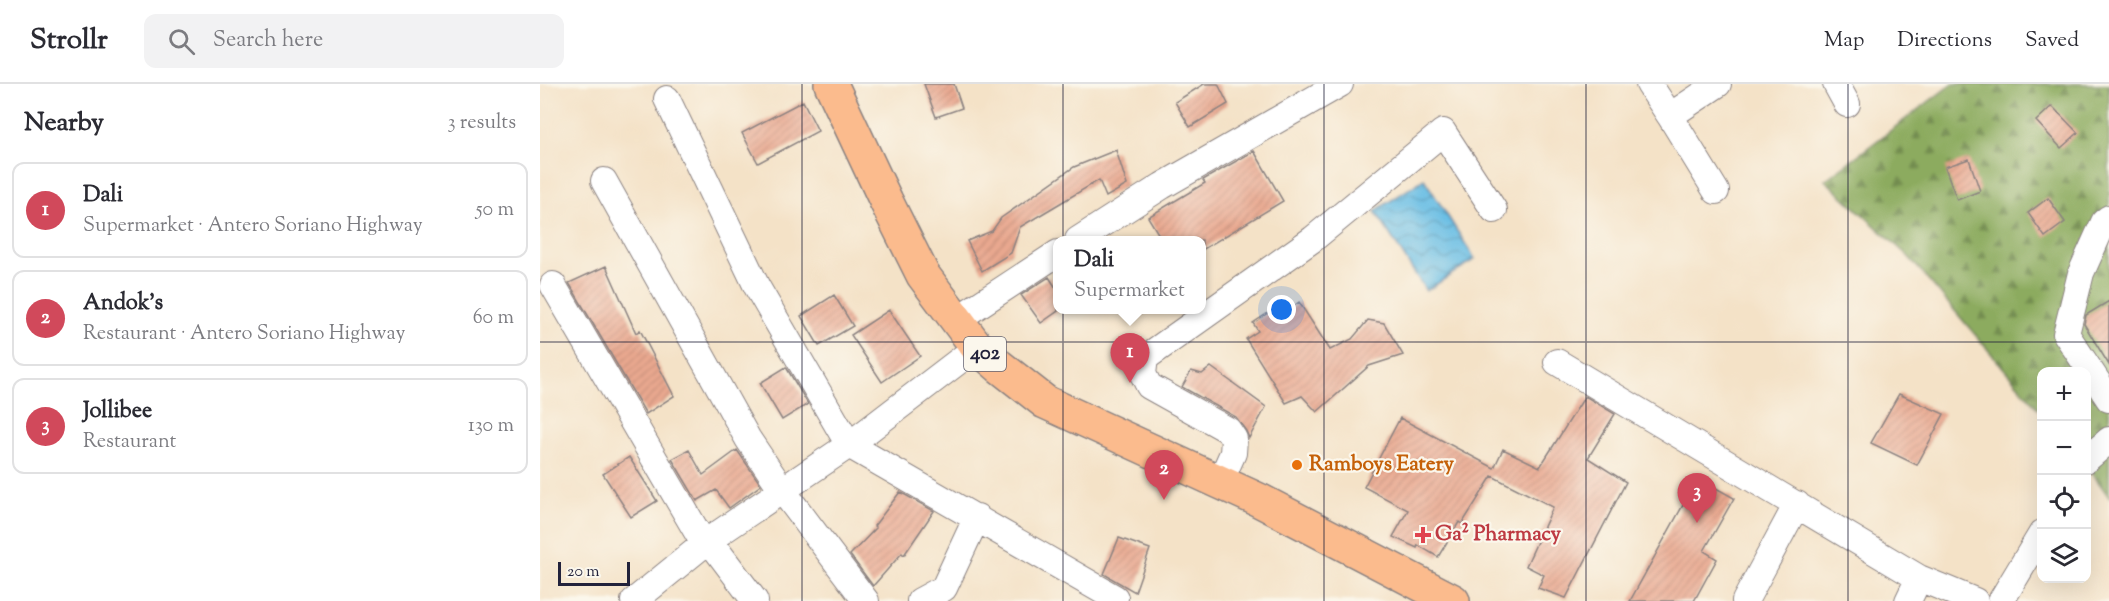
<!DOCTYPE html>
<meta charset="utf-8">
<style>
body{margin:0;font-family:"Sorts Mill Goudy",serif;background:#f2f2f3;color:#2b2b33}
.controls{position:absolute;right:18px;bottom:18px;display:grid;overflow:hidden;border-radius:12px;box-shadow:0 6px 24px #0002}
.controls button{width:54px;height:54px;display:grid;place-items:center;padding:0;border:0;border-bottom:2px solid #e1e1e2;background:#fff;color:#2b2b33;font:30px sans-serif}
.scale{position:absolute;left:18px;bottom:15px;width:72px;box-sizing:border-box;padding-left:6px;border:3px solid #22223b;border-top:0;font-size:16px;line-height:21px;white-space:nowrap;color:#22223b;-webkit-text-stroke:4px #fbf7ec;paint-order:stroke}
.you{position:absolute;left:742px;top:226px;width:21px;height:21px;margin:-15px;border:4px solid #fff;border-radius:50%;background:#1a73e8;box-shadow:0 0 0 9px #1a73e833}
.badge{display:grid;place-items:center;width:39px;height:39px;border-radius:50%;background:#d1495b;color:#fff;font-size:20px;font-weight:700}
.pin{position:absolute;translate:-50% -50px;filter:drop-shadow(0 2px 3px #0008)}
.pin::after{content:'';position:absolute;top:32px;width:21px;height:18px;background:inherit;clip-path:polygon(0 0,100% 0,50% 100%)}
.popup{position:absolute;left:513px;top:152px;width:153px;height:78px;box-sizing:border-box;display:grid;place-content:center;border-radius:12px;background:#fff;filter:drop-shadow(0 2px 4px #0005);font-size:20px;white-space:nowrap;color:#7c7c81}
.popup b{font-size:22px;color:#2b2b33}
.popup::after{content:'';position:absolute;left:50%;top:100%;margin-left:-12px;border:12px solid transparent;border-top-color:#fff}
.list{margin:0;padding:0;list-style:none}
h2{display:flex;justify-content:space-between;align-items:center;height:78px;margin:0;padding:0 24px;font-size:26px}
h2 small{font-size:20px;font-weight:400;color:#7c7c81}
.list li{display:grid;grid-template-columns:39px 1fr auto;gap:18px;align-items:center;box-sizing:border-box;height:96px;margin:0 12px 12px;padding:0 12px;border:2px solid #e1e1e2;border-radius:12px}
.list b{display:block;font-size:22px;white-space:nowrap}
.list p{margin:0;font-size:20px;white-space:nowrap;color:#7c7c81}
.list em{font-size:20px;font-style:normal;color:#7c7c81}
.icon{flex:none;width:33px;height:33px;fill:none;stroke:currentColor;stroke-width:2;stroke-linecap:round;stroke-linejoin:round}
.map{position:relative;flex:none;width:1569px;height:517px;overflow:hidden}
header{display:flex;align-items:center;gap:36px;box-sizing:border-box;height:84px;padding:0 30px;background:#fff;border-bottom:2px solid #e1e1e2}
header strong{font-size:28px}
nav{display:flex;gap:33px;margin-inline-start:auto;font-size:21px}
.search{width:420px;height:54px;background:#f2f2f3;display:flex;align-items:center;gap:15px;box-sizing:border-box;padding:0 21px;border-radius:12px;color:#7c7c81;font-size:22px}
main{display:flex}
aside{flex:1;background:#fff}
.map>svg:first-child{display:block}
</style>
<header>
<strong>Strollr</strong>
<div class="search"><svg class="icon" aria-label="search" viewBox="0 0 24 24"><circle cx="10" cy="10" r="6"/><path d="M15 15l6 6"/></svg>Search here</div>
<nav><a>Map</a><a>Directions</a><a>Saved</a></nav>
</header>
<main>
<aside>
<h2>Nearby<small>3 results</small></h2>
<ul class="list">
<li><span class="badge">1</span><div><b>Dali</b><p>Supermarket · Antero Soriano Highway</p></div><em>50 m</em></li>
<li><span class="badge">2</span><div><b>Andok's</b><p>Restaurant · Antero Soriano Highway</p></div><em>60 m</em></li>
<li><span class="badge">3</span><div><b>Jollibee</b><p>Restaurant</p></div><em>130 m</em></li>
</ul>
</aside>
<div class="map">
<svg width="1569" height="517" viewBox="0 0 1569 517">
<defs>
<pattern id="forest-firs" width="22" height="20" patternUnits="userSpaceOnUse" patternTransform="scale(1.5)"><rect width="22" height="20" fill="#8cab5e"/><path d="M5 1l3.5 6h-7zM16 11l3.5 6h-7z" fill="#728b4f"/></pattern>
<pattern id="water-waves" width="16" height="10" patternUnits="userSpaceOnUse" patternTransform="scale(1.5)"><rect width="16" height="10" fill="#67bde4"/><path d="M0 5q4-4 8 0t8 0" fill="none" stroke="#5499ba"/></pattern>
<pattern id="building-hatch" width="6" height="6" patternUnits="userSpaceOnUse" patternTransform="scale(1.5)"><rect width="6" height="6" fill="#e9a88f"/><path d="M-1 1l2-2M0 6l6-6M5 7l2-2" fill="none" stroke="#c8907c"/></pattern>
</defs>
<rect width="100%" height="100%" fill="#fbf7ec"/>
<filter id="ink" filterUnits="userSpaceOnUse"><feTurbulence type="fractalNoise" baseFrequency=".0167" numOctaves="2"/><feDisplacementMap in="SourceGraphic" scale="12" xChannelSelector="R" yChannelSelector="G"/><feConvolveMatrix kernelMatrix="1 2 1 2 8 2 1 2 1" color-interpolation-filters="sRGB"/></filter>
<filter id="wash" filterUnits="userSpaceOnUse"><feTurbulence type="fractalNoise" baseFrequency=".008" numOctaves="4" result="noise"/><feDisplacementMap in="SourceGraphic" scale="24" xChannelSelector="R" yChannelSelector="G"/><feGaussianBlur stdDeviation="1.35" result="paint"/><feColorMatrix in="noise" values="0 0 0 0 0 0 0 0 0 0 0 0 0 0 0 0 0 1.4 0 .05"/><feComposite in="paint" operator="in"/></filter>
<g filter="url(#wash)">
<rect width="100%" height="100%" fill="#f4e2c7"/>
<path fill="url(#forest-firs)" stroke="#57664c" stroke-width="1.5" d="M 1412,0 L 1569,0 L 1569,413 L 1547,382 L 1546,288 L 1502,288 L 1501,328 L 1368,172 L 1285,96 Z"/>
<path fill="url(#water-waves)" stroke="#447090" stroke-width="1.5" d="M 884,95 L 935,175 L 886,207 L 835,127 Z"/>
<g id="blocks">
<path fill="url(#building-hatch)" d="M 384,0 L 414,0 L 422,24 L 396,33 Z
M 664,0 L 678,0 L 688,20 L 650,43 L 635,18 Z
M 263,17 L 278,47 L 218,79 L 202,49 Z
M 1512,22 L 1538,49 L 1521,64 L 1496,37 Z
M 576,66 L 587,101 L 566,113 L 559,96 L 512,124 L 480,143 L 471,169 L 442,187 L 427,157 L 452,147 L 461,134 L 534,83 Z
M 714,67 L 743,117 L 662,166 L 662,156 L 622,156 L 608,133 L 665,99 L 663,96 Z
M 1429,75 L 1440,107 L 1417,116 L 1405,83 Z
M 1508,114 L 1525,138 L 1505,153 L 1488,129 Z
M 66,182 L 96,249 L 100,246 L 134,312 L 106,330 L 29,199 Z
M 509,193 L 518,207 L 518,227 L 501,239 L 481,211 Z
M 294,211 L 313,242 L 279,262 L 261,232 Z
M 1569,217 L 1569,281 L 1544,240 L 1546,231 Z
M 759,218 L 790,266 L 812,255 L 828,236 L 844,239 L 863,271 L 829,282 L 777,328 L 762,312 L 746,319 L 706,255 L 718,247 L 713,239 L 740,221 L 746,228 Z
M 349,226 L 380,272 L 342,298 L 311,251 Z
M 246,283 L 268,320 L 242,336 L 220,299 Z
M 671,283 L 726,323 L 709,354 L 706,347 L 696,333 L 642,303 L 651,287 L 662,290 Z
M 1359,310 L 1404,330 L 1377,381 L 1331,359 Z
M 1045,312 L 1075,330 L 1048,374 L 1086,398 L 1026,514 L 998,504 L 1004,491 L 986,482 L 1013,423 L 952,392 L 922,440 L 919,438 L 898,473 L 878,461 L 877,464 L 853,453 L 868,426 L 824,403 L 860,334 L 954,384 L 963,365 L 1000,383 Z
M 149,366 L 163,391 L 197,366 L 221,401 L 189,424 L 176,406 L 157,417 L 132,375 Z
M 89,373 L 117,417 L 91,433 L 63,390 Z
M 1158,394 L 1194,414 L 1164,467 L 1177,475 L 1154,517 L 1090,517 Z
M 360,408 L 394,427 L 364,471 L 362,469 L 333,502 L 310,471 L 336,444 L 334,442 Z
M 579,454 L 610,465 L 595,508 L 564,490 Z"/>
</g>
</g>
<g filter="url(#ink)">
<use href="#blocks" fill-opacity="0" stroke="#8b8281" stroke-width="1.5"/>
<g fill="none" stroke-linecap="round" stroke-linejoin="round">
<defs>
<path id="minor" d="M 1109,0 L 1130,32 L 1178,0
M 1296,0 L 1307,20
M 127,15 L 217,203 L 309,361 L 575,514 L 573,517
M 1130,32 L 1176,107
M 64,97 L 208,355 L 243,407 L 326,517
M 1569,134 L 1564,138 L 1541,189 L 1526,250 L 1569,315
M 538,156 L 622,102 L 800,0
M 13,201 L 164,460
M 416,236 L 518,169
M 1017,278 L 1379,494
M 1546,376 L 1569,356
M 680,398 L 693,369 L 694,355 L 688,346 L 609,302 L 603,290 L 605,274 L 773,155 L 903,48 L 954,126
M 169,456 L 215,517
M 94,517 L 169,456 L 309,361 L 437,263
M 380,517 L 404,504 L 437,433
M 1205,517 L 1257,420
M 1368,517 L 1379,494 L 1435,517
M 1461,517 L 1502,449"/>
<path id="primary" d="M 291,0 L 346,117 L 383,191 L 437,263 L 459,282 L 505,318 L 719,416 L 913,517"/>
</defs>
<use href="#minor" stroke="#8b8281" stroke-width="28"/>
<use href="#primary" stroke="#8b8281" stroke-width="36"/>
<use href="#minor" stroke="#fff" stroke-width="26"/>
<use href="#primary" stroke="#fbbb8d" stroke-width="33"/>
</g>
</g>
<path fill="none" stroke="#22223b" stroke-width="1.5" stroke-opacity="0.55" d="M 262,0 L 262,517M 523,0 L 523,517M 784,0 L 784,517M 1046,0 L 1046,517M 1308,0 L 1308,517M 0,258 L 1569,258"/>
<circle fill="#e8710a" stroke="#fbf7ec" stroke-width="2" cx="757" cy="381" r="6"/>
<path fill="#e0444e" stroke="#fbf7ec" stroke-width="2" d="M880 442h6v6h6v6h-6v6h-6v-6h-6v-6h6z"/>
<g text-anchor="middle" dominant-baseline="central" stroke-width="4.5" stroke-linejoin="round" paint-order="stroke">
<rect fill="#fbf7ec" stroke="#636270" stroke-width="1.5" x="424" y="253" width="42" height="34" rx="4.5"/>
<g font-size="20" font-weight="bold" fill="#22223b">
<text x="445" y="270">402</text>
</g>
<g font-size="21" font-weight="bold" fill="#c56008" stroke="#fbf7ec" text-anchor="start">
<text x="769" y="381">Ramboys Eatery</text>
</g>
<g font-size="21" font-weight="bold" fill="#be3a42" stroke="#fbf7ec" text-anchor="start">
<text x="895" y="451">Ga² Pharmacy</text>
</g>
</g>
</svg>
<div class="controls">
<button>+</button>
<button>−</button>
<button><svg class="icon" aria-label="locate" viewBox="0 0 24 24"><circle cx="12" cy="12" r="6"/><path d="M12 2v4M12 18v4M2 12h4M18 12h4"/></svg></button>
<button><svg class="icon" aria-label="layers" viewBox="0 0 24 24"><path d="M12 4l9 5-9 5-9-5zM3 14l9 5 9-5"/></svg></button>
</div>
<div class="scale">20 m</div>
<div class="you"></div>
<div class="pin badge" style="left:590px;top:299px">1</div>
<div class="popup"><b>Dali</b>Supermarket</div>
<div class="pin badge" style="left:624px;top:416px">2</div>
<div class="pin badge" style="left:1157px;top:439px">3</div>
</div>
</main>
